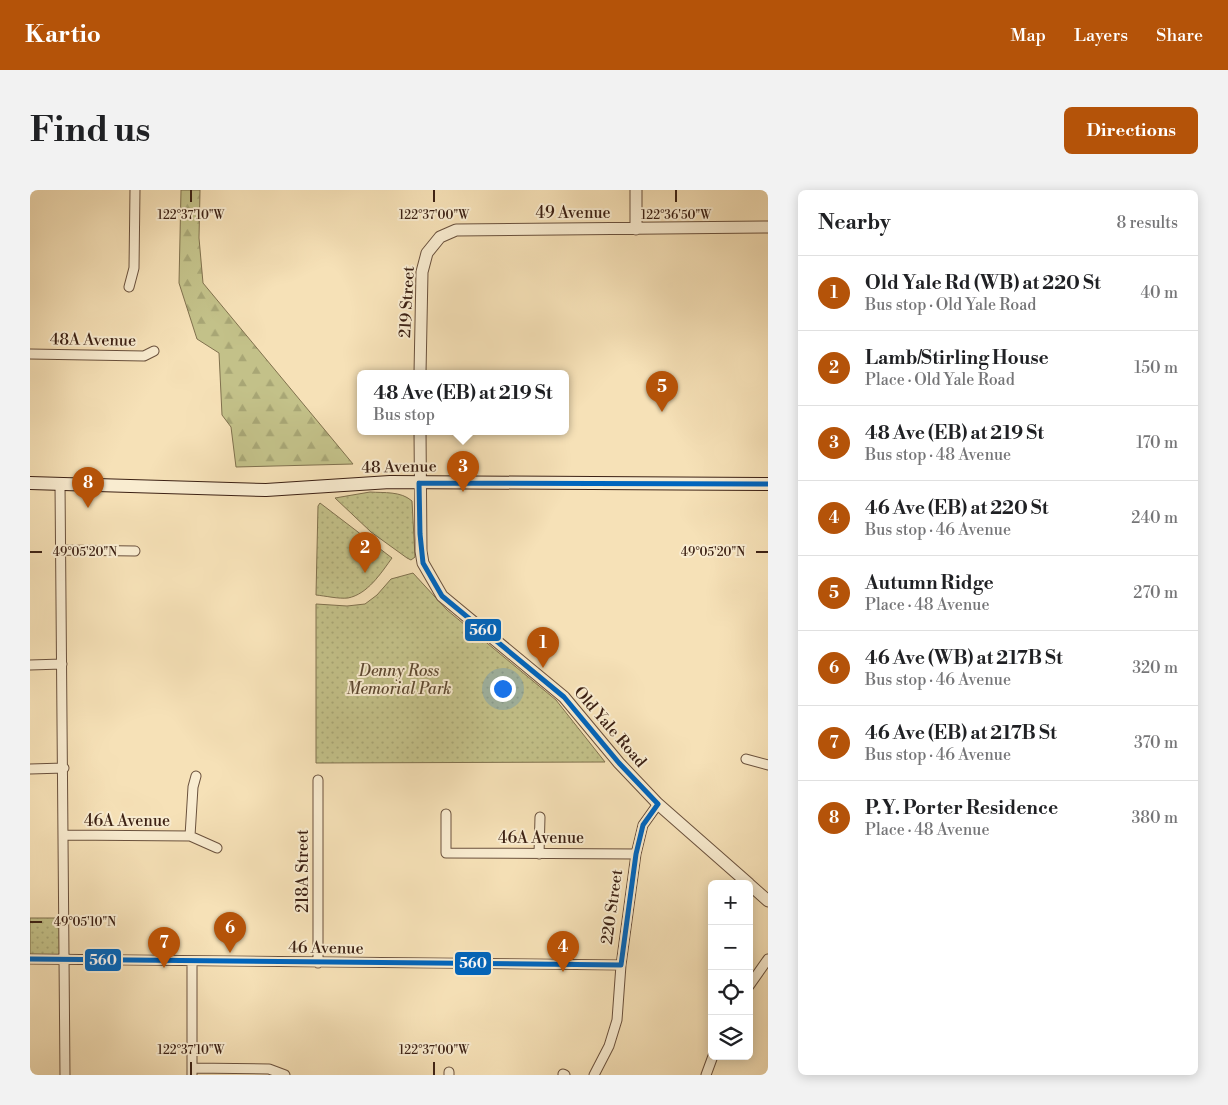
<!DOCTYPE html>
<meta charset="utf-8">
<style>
body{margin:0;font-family:"Libre Bodoni",serif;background:#f2f2f2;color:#202124}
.controls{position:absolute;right:15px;bottom:15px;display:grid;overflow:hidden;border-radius:8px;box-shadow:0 2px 12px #0003}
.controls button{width:45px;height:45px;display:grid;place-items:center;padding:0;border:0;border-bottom:1px solid #e0e0e0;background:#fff;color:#202124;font:25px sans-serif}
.you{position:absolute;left:472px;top:498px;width:18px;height:18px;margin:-12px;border:4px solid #fff;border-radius:50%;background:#1a73e8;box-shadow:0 0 0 8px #1a73e833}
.badge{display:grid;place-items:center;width:32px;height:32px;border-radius:50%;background:#b45309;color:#fff;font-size:16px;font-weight:700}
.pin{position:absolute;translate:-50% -41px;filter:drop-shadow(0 1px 2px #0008)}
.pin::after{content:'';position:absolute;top:26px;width:18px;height:15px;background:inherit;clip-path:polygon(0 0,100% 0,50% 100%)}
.popup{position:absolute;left:327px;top:180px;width:212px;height:65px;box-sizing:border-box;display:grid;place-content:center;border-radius:8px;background:#fff;filter:drop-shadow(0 1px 4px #0005);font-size:16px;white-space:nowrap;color:#757577}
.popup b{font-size:19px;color:#202124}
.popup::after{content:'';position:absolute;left:50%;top:100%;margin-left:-10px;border:10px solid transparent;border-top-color:#fff}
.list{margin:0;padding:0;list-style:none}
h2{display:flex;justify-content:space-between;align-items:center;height:65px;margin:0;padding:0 20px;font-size:21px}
h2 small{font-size:16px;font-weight:400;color:#757577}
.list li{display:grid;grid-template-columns:32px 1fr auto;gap:15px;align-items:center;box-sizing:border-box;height:75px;padding:0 20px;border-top:1px solid #e0e0e0}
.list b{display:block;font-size:19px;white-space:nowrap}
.list p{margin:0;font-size:16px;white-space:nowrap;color:#757577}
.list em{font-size:16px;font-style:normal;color:#757577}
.icon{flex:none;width:28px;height:28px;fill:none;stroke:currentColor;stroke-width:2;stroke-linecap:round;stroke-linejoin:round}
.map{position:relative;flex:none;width:738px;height:885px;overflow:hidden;border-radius:8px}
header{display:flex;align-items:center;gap:30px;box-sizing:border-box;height:70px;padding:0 25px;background:#b45309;color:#fff}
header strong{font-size:24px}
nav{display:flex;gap:28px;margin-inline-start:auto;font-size:18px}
.intro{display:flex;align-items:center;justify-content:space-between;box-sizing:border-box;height:120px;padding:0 30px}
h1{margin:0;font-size:35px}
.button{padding:12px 22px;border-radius:8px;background:#b45309;color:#fff;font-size:18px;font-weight:700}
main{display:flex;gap:30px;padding:0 30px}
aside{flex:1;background:#fff;border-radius:8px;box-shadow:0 2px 12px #0003}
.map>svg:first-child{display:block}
</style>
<header>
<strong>Kartio</strong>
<nav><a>Map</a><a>Layers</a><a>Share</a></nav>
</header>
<div class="intro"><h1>Find us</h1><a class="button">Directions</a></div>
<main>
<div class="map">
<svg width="738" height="885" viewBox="0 0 738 885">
<defs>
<pattern id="forest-firs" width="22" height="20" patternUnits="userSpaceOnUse" patternTransform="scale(1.25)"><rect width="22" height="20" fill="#c3c189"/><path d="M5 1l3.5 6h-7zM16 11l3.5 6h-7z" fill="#a8a675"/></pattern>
<pattern id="park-dots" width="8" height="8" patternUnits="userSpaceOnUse" patternTransform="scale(1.25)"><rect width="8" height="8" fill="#c3c189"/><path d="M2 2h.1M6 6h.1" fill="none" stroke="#a8a675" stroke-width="1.8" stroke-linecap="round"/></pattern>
</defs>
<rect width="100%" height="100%" fill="#f6e1b7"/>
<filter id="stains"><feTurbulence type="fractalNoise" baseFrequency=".004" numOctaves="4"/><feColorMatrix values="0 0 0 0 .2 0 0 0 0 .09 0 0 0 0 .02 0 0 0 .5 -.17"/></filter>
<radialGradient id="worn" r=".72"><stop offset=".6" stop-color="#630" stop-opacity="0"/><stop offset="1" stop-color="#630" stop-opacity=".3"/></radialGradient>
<path fill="url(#forest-firs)" stroke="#80714e" d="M 151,0 L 170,0 L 169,48 L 173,93 L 323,274 L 206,277 L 201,237 L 192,225 L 189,163 L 167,149 L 149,93 Z"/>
<path fill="url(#park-dots)" stroke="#80714e" d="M 340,302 C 354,303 371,301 382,311 L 385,367 L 381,370 L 377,368 L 341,342 L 305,308 Z
M 290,313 L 362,368 C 351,383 338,404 318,408 C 308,409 296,406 286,405 L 288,316 Z
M 383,383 L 417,420 L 526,510 L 575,572 L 286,573 L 286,414 L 317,416 L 335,414 L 347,405 L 361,389 Z
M 0,728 L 34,728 L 34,769 L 0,769 Z"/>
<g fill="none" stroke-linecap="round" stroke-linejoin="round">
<defs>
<path id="minor" d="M 99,97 L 104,78 L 105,0
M 0,164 L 114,166 L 124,161
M 30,294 L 35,885
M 31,360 L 105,361
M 0,475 L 32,474
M 716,569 L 738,575
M 0,579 L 34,578
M 416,624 L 416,663 L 606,664
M 34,645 L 160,646 L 187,658
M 160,646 L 163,597 L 166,586
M 509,664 L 510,627
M 0,769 L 591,775
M 162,771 L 162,885
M 288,773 L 288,590
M 719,796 L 738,769
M 162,878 L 239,879 L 255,885
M 533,884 L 535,885
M 419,885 L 419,882
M 564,885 L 579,856 L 587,830 L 591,775 L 606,664 L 613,635 L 628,614
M 676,885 L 683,866"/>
<path id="tertiary" d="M 606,0 L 606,39
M 390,183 L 392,82 L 397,63 L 410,47 L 426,40 L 738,37
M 390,241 L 391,361 L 393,373 L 412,406 L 534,507 L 589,573 L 628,614 L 719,694
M 719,694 L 738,711"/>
<path id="secondary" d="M 0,293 L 236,300 L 360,292 L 738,294"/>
</defs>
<use href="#minor" stroke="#6a513d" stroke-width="11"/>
<use href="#tertiary" stroke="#6a513d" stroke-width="13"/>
<use href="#secondary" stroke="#3c2114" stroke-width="14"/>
<use href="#minor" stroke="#f9ecd0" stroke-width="9"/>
<use href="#tertiary" stroke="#f9ecd0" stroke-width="11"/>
<use href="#secondary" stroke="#f9ecd0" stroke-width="12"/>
<defs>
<path id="bus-1" d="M 389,293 L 390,344 L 393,373 L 412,406 L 534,507 L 589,573 L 628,614
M 389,293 L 738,294
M 0,769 L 591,775
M 591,775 L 606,664 L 613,635 L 628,614"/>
</defs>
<use href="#bus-1" stroke="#f9ecd0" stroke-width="9"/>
<use href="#bus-1" stroke="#0065bd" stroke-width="5"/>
</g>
<path fill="none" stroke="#3c2114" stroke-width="2" d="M 161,0 L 161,12M 404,0 L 404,12M 646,0 L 646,12M 0,362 L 12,362M 726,362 L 738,362M 0,732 L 12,732M 161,872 L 161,885M 404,872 L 404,885"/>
<g text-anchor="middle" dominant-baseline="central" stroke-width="4" stroke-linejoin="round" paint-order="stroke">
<g font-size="16" fill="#3c2114" stroke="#f9ecd0">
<text x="543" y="23">49 Avenue</text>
<text transform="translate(377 112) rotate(-87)">219 Street</text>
<text transform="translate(63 150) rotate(1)">48A Avenue</text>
<text transform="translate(369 277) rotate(-1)">48 Avenue</text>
<text transform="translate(580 537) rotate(49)">Old Yale Road</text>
<text x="97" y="631">46A Avenue</text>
<text x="511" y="648">46A Avenue</text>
<text transform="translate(273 681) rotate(-90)">218A Street</text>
<text transform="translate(582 717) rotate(-82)">220 Street</text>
<text transform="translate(296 758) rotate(1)">46 Avenue</text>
</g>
<g font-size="16" font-style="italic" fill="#5e4931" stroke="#f9ecd0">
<text x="369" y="481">Denny Ross<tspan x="369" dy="18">Memorial Park</tspan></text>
</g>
</g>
<g font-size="12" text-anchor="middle" fill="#3c2114" stroke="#f9ecd0" stroke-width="4" stroke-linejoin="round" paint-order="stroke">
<text x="161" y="29">122°37'10"W</text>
<text x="404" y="29">122°37'00"W</text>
<text x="646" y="29">122°36'50"W</text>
<text x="55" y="366">49°05'20"N</text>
<text x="683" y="366">49°05'20"N</text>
<text x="55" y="736">49°05'10"N</text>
<text x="161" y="864">122°37'10"W</text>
<text x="404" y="864">122°37'00"W</text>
</g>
<g stroke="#f9ecd0" stroke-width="2">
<rect x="434" y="428" width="38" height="24" rx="5" fill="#0065bd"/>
<rect x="54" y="758" width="38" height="24" rx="5" fill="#0065bd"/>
<rect x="424" y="761" width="38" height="25" rx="5" fill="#0065bd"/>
</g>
<g font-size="14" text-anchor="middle" font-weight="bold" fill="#fff">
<text x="453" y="445">560</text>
<text x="73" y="775">560</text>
<text x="443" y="778">560</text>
</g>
<rect width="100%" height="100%" filter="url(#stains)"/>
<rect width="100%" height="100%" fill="url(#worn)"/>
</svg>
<div class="controls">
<button>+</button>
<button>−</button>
<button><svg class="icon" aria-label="locate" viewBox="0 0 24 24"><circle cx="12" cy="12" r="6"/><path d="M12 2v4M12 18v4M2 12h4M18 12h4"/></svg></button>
<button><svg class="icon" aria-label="layers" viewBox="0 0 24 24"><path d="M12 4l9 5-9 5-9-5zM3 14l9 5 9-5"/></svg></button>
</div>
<div class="you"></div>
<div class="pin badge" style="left:513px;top:478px">1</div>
<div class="pin badge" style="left:335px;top:383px">2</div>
<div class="pin badge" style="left:433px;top:302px">3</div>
<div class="popup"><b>48 Ave (EB) at 219 St</b>Bus stop</div>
<div class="pin badge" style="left:533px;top:782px">4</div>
<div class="pin badge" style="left:632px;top:222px">5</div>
<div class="pin badge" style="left:200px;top:763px">6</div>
<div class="pin badge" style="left:134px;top:778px">7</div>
<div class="pin badge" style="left:58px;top:318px">8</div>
</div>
<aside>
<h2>Nearby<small>8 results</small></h2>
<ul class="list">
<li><span class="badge">1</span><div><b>Old Yale Rd (WB) at 220 St</b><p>Bus stop · Old Yale Road</p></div><em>40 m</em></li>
<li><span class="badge">2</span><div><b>Lamb/Stirling House</b><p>Place · Old Yale Road</p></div><em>150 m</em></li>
<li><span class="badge">3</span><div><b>48 Ave (EB) at 219 St</b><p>Bus stop · 48 Avenue</p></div><em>170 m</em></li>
<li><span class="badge">4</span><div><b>46 Ave (EB) at 220 St</b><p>Bus stop · 46 Avenue</p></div><em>240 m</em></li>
<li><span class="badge">5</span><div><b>Autumn Ridge</b><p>Place · 48 Avenue</p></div><em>270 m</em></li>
<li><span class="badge">6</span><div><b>46 Ave (WB) at 217B St</b><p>Bus stop · 46 Avenue</p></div><em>320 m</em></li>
<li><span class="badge">7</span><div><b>46 Ave (EB) at 217B St</b><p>Bus stop · 46 Avenue</p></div><em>370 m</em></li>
<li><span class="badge">8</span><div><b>P.Y. Porter Residence</b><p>Place · 48 Avenue</p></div><em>380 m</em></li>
</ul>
</aside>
</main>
